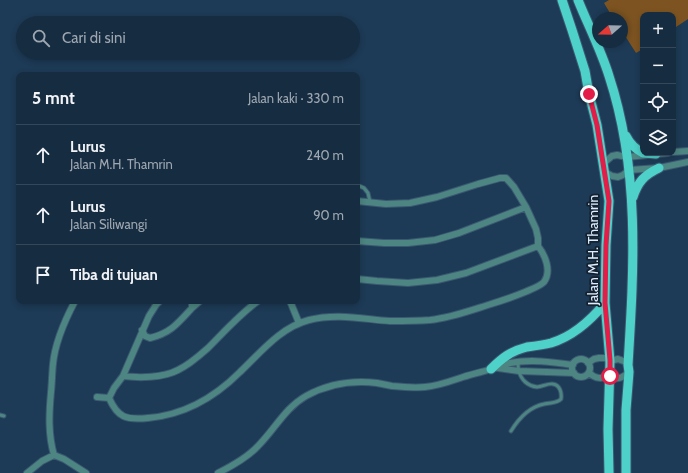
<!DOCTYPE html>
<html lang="id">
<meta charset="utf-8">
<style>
body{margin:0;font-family:Cabin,sans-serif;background:#23384b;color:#f1f3f6}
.controls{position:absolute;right:12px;top:12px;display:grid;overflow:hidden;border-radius:8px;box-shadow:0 2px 6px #0003}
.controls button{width:36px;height:36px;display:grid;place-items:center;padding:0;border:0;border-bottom:1px solid #354859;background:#162c40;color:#f1f3f6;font:20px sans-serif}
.compass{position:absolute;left:592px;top:12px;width:36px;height:36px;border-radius:50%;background:#162c40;box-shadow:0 2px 6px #0003;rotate:250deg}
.stop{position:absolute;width:12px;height:12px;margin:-9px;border:3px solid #e11d48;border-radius:50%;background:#fff}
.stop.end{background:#e11d48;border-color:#fff;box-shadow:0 1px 4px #0008}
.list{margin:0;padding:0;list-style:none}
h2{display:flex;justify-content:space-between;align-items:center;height:52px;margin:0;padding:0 16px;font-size:17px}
h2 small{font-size:13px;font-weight:400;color:#9ea7b1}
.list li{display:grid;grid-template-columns:26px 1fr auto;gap:12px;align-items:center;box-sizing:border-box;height:60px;padding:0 16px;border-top:1px solid #354859}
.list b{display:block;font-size:15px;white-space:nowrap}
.list p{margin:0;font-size:13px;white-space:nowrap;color:#9ea7b1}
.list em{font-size:13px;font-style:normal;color:#9ea7b1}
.icon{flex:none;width:22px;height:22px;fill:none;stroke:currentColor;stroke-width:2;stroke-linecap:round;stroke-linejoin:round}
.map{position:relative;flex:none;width:688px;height:473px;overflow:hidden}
.search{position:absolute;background:#162c40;box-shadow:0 2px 6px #0003;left:16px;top:16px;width:344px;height:44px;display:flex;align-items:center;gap:10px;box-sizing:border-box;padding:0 14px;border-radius:22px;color:#9ea7b1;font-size:15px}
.panel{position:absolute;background:#162c40;box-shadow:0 2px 6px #0003;left:16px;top:72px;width:344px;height:232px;border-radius:8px}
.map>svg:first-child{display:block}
</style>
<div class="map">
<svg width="688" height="473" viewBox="0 0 688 473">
<rect width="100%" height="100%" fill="#1d3a56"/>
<path fill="#7d5421" d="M 609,0 L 688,0 L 688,19 L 673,29 L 673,15 L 643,15 L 643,49 L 636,53 L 622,31 L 622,18 L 613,18 L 604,3 Z"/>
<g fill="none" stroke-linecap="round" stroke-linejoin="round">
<defs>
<path id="service" d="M 357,185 L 364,188 L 368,193 L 370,202
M 0,415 L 4,416
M 511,431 C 519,418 529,407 544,404 C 551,402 556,404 561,399 C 562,393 560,385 553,384 C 548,383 542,387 537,387 C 528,386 521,380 519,371 C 518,369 518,365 518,362"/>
<path id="minor" d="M 673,152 L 688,151
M 604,163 L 612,156 L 617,155 L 627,157 L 668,153
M 605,172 L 612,176 L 618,177 L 623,175 L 629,170 L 659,168 L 688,162
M 357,241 L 384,243 L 408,243 L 435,240 L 459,233 L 526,207
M 357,279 L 377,281 L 408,283 L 437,280 L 466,273 L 538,246
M 290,301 L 299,323
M 192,308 L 200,301
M 142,330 L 145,336 L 150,338 C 171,333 178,323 192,308 L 192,301
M572 368a9 9 0 1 1 18 0a9 9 0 1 1-18 0Z
M 588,363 L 594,359 L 599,358 L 605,358 L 610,361 L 618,359 L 626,362 L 628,365
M 498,368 L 519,371 L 574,373
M 589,373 C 596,379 601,379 610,376 C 618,381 623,377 629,372
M 123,376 C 139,378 163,378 178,370 C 189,365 199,356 208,348 C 224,332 239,315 258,301
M 97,397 L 109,398 C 118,418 126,420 148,418 C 184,415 215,397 240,372 C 261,352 281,327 309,320 C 336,313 363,319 390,321 C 403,321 417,321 430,320 C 450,318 469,311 488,305 C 501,301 513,297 525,292 C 531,289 539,287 544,282 C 552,271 545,255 538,246 L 538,238 L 536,229 L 526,207 L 514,187 L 506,178 L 500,178 L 478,184 L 437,197 L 410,203 L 386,204 L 357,201
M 109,398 L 114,388 L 123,376 L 149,316 L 156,305 L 160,301
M 54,455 C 48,434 49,414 51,392 C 52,383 52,373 53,364 C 55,342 65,320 75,301
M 27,473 L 42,461 L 54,455 L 64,459 L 86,473
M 218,473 C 232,466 247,458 258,446 C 275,429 285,408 306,396 C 328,384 352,380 377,383 C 382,384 387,385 392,386 C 402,387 414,388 425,387 C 438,386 451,381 463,377 C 475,373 487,371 498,367 C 502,366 506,364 510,363 C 531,359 552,362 573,365"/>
<path id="primary" d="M 562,0 L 572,30 L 585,71 L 589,94 L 597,125 L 609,201 L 606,245 L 605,303 L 610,361 L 608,429 L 609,473
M 578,0 C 588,25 601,50 609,76 C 640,170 634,267 628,365 L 629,372 L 626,410 L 626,473
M 626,136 C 630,144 635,149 643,153
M 644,153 L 656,154
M 633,197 C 638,182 644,175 659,168
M 491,369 C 502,358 511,351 527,347 C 535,346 543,345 551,343 C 574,336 591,320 605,303"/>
</defs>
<use href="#service" stroke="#3b5771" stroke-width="5"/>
<use href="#minor" stroke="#3b5771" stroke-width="8"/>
<use href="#primary" stroke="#3b5771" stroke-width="11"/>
<use href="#service" stroke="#4c8581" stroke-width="3"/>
<use href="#minor" stroke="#4c8581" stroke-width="6"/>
<use href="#primary" stroke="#4dd1c9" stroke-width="9"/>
</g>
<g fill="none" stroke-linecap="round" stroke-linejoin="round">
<path stroke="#e11d48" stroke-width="5" d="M 589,94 L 597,125 L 609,201 L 606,245 L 605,303 L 610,360 L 610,376"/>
</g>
<g text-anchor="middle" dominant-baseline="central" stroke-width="3.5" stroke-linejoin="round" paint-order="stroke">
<g font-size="14" fill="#dbedfe" stroke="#14212e">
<text transform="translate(593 250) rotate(-90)">Jalan M.H. Thamrin</text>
</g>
</g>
</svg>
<div class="controls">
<button>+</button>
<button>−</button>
<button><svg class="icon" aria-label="locate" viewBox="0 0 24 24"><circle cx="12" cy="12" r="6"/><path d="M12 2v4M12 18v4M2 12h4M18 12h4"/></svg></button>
<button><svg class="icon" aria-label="layers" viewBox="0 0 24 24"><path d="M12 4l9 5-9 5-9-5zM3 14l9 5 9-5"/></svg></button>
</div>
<svg class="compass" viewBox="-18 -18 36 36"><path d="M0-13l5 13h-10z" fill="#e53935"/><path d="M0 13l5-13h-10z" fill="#9ea7b1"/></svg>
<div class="stop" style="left:610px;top:376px"></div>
<div class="stop end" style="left:589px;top:94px"></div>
<div class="search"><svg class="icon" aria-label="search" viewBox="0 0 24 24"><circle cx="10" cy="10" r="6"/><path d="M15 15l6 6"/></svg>Cari di sini</div>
<section class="panel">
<h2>5 mnt<small>Jalan kaki · 330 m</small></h2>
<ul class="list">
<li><svg class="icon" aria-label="ahead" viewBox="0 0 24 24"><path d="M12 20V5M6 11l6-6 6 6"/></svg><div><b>Lurus</b><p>Jalan M.H. Thamrin</p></div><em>240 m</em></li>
<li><svg class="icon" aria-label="ahead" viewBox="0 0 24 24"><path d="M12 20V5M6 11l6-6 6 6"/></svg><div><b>Lurus</b><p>Jalan Siliwangi</p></div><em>90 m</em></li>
<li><svg class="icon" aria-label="arrive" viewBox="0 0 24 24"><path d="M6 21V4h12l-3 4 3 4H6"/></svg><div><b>Tiba di tujuan</b></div></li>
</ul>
</section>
</div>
